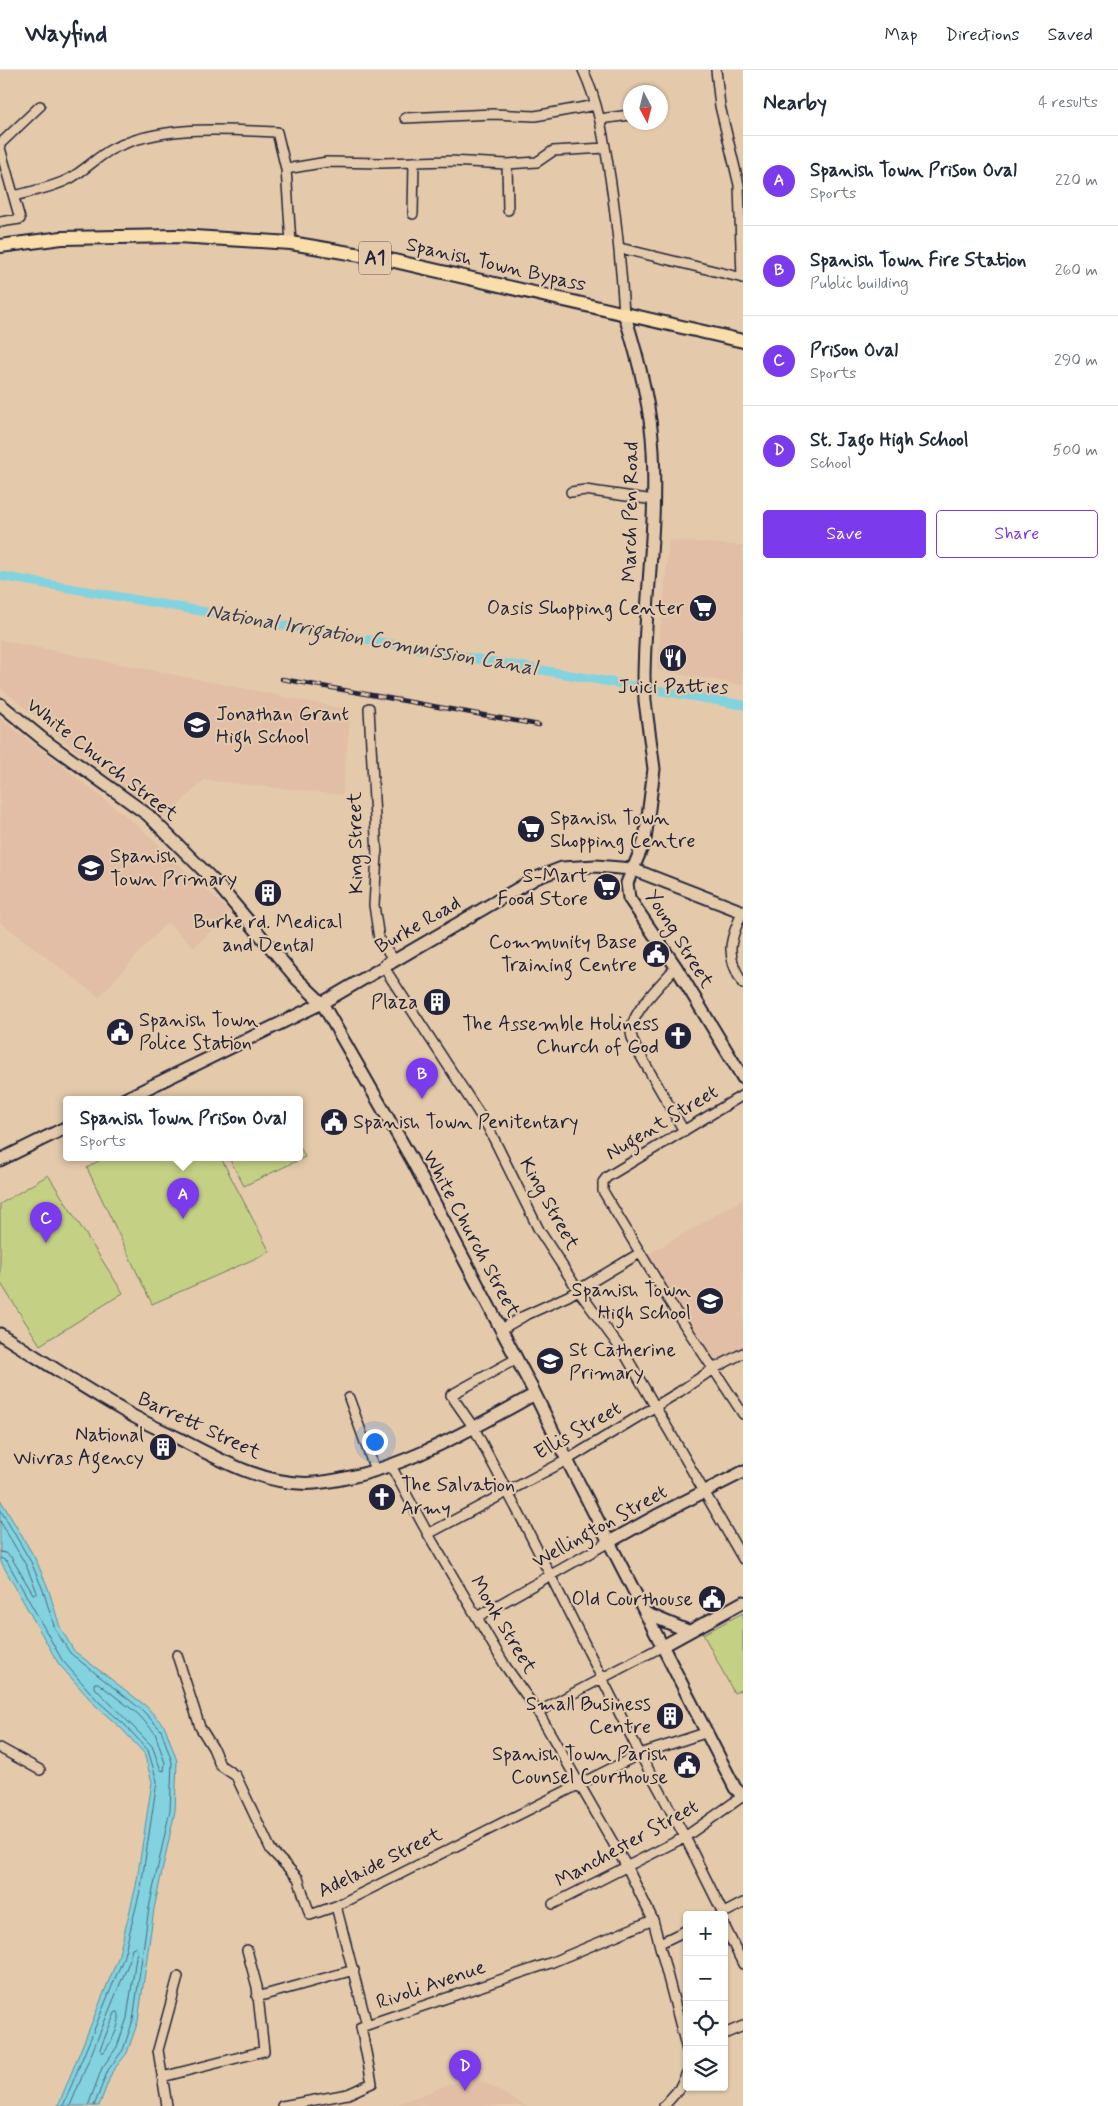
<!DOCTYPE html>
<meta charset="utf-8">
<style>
body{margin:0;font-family:Mynerve,sans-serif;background:#f2f2f3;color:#1f2937}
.controls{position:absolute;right:15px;bottom:15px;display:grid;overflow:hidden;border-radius:5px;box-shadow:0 1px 4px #0004}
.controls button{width:45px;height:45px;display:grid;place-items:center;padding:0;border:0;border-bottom:1px solid #e0e1e3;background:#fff;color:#1f2937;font:25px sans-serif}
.compass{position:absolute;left:623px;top:15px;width:45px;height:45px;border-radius:50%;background:#fff;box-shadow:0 1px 4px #0004;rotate:173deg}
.you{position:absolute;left:374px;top:1371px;width:18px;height:18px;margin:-12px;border:4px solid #fff;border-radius:50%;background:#1a73e8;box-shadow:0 0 0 8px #1a73e833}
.badge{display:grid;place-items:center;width:32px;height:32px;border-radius:50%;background:#7c3aed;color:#fff;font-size:16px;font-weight:700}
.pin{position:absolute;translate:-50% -41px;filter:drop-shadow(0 1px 2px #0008)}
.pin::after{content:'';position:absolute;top:26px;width:18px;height:15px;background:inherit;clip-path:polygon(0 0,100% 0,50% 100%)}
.popup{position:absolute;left:63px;top:1026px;width:240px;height:65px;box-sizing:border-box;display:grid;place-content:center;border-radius:5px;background:#fff;filter:drop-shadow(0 1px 4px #0005);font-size:16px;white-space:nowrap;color:#747a83}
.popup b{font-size:19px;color:#1f2937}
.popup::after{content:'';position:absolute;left:50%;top:100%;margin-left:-10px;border:10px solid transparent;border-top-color:#fff}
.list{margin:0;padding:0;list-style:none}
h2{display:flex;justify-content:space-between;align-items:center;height:65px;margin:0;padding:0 20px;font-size:21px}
h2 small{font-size:16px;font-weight:400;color:#747a83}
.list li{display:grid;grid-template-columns:32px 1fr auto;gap:15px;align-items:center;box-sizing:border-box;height:90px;padding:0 20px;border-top:1px solid #e0e1e3}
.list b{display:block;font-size:19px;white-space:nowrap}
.list p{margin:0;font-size:16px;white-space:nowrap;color:#747a83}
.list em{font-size:16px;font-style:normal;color:#747a83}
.actions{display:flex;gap:10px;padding:15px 20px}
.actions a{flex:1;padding:11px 0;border:1px solid #7c3aed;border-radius:5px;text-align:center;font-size:18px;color:#7c3aed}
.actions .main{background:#7c3aed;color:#fff}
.icon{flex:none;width:28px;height:28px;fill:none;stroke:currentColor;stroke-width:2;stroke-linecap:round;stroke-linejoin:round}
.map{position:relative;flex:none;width:743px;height:2036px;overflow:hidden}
header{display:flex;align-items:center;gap:30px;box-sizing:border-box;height:70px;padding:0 25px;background:#fff;border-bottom:1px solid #e0e1e3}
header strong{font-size:24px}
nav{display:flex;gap:28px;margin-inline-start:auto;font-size:18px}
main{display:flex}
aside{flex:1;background:#fff}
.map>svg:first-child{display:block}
</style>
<header>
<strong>Wayfind</strong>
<nav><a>Map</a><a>Directions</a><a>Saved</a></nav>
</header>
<main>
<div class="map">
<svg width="743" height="2036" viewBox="0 0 743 2036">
<rect width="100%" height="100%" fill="#e4caab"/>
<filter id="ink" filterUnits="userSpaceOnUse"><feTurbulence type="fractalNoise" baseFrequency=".02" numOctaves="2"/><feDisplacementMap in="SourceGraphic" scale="10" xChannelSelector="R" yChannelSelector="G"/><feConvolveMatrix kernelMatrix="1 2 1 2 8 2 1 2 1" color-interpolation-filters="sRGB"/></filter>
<g filter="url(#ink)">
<path fill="#e1bea5" d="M 669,470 L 743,476 L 743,615 L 657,600 Z
M 0,570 L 351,640 L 342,725 L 204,710 L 164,749 L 63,670 L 0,617 Z
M 0,648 L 136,754 L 230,842 L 194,877 L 167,852 L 99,927 L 0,852 Z
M 743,1129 L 743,1278 L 716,1292 L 647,1185 Z
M 472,2006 L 526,2036 L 392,2036 Z"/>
<path fill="#c4d084" stroke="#737960" d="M 299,1075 L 305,1087 L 244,1116 L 229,1088 L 299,1088 Z
M 103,1088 L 221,1088 L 270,1182 L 152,1234 L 87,1098 Z
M 48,1105 L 123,1223 L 40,1275 L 0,1212 L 0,1134 Z
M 743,1543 L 743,1619 L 734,1623 L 703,1564 Z"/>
<path fill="#83d2df" stroke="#5c8c9d" d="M 0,1429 L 36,1490 L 48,1518 L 60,1557 L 74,1581 L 146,1636 L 165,1657 L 177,1691 L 175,1741 L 154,1839 L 138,1951 L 127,1983 L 112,2002 L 99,2036 L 58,2036 L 118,1888 L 136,1816 L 152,1712 L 144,1683 L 122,1659 L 96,1636 L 58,1593 L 0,1490 Z"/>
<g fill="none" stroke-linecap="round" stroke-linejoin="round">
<path stroke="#49687d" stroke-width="1" d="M 0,1439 L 31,1492 L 43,1520 L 55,1559 L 70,1583 L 142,1640 L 161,1660 L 172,1692 L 170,1740 L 149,1838 L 133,1950 L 123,1980 L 108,2000 L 94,2036
M 0,1451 L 26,1495 L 37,1522 L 36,1524 L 33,1524 L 11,1487 L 6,1483 L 0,1482
M 0,1488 L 7,1491 L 62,1590 L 99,1632 L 125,1655 L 148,1680 L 157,1711 L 141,1817 L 123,1889 L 63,2036
M 95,1613 L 98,1613 L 138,1644 L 155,1663 L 165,1693 L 164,1701 L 161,1700 L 152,1676 L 94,1617 Z
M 118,1942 C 123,1951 111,1973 104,1982 L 101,1982 L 100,1979 L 115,1943 Z
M 70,2036 L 129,1892 L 132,1878 L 135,1877 L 137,1880 L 127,1948 L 117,1977 L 102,1998 L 88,2036"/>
<path stroke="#83d2df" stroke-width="9" d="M 0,506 L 743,635"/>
<defs>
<path id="street" d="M 583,0 C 599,34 604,70 610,107 C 617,153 621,196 624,243
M 716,0 L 720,36 L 739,115 L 742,208
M 405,48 L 493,44 L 535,46 L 596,35
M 600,49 L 630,45
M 0,74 L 40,36
M 0,78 L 20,149 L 0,152
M 507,94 L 508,140
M 286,99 L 327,92 L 382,93 L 449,91 L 507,94 L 537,92 L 553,81 L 605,78
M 14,126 C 32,121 52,118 69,109 C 84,101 97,87 112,79 C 163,54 223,60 277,62 L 286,99 L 291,173
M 413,144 L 414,92
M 620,178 L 743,208
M 571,422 L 585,420 L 654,430
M 369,638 L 377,785 L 374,835 L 379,869 L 392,887 L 383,896 L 488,1057 L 539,1160 L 578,1220 L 626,1286 L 743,1489
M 743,841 C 729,871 725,885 743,914
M 676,897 C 663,912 631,942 631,962 C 631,967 634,973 636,978 L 684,1061
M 743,1025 L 607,1107 L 603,1112 L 603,1121 L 674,1239 L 743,1344
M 500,1260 L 524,1246 L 568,1226 L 640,1183
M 516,1289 L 451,1325 L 474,1358 L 526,1457 L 640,1684 L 685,1767 L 723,1843
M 349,1328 L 375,1400
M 391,1396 L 428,1464 L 506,1597 L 538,1642 L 627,1797 L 653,1850 L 687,1980
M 428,1464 L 567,1390 L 679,1322 L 713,1299 L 743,1283
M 477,1547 L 609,1472
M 177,1585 L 200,1657 L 213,1678 L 220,1695 L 236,1706 L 271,1780 L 298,1808 L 310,1845 L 336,1836 L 640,1684 L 708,1662
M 538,1642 L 663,1576
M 0,1678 L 40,1700
M 553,1834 L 685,1767 L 743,1726
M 336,1836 L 367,1955
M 720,1845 L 743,1833
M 724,1855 L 743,1894
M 660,1873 L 687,1860
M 257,1927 L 354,1900
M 724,1964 L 743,1956
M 162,2007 L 264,1981 L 257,1917 L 247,1880
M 167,2036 L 158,1980 L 178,1907
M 282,2036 L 348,2024 L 372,2013 L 361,1957 L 550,1893 L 653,1850
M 664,2036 L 679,2019 L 687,2003"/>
<path id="secondary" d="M 624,243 C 638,287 651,335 653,381 C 657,457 645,531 644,606 L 645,631 L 654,699 L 645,770 L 627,813 L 629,828 L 676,897 L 743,1008
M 0,634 L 44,670 L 148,745 L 219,816 L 297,909 L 322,933 L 412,1090 L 533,1320 L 567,1390 L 735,1718 L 743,1726
M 123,1030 L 322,933 L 536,808 L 562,798 L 596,796 L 632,799 L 743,842
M 0,1090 L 67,1057
M 0,1264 C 40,1289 79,1315 119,1338 C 138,1350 159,1359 180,1369 C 220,1390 268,1417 315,1413 C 394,1405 466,1362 535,1324
M 609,1472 L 656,1446 L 743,1402
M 645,1543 L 688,1561
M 663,1576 L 743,1532"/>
<path id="primary" d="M 0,176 L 62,168 L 178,166 L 291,173 L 390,190 L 743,271"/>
</defs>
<use href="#street" stroke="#22223b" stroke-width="12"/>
<use href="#secondary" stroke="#22223b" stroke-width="15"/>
<use href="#primary" stroke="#22223b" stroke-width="16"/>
<use href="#street" stroke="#e4caab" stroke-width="9"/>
<use href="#secondary" stroke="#e4caab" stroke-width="11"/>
<use href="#primary" stroke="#f9deab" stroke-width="12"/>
<defs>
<path id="rail" d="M 282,609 L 539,655"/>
</defs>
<use href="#rail" stroke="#22223b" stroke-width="4.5"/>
<use href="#rail" stroke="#e4caab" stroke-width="2.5" stroke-dasharray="8" stroke-linecap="butt"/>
</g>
</g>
<defs>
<symbol id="supermarket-disc" viewBox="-11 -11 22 22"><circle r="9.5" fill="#22223b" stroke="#e4caab"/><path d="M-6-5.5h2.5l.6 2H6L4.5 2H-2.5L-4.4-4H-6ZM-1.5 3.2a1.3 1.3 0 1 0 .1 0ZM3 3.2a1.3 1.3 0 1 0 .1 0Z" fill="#fff"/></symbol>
<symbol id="restaurant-disc" viewBox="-11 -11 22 22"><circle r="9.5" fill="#22223b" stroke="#e4caab"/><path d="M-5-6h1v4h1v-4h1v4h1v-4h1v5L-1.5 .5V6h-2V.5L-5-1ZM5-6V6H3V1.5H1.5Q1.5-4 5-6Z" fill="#fff"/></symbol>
<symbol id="school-disc" viewBox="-11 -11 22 22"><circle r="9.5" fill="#22223b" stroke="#e4caab"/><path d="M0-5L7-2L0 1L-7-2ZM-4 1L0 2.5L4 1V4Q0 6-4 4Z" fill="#fff"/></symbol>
<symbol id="building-disc" viewBox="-11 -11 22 22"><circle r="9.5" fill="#22223b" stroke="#e4caab"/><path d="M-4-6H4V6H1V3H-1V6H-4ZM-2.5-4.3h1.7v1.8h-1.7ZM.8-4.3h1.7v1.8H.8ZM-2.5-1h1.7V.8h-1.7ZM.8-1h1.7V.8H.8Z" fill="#fff"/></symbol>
<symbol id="civic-disc" viewBox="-11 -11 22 22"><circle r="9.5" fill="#22223b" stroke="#e4caab"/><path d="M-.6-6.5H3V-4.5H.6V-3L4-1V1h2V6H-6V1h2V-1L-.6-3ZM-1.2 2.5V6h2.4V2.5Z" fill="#fff"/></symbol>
<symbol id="church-disc" viewBox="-11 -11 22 22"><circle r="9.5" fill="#22223b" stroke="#e4caab"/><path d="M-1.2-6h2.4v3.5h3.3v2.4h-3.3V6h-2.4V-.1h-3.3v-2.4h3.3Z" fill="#fff"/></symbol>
</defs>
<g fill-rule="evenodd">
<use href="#supermarket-disc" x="687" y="522" width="32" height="32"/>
<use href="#restaurant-disc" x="657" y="572" width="32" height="32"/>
<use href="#school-disc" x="181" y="639" width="32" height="32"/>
<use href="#supermarket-disc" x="515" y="743" width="32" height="32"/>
<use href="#school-disc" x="75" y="782" width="32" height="32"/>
<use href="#supermarket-disc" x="591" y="801" width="32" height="32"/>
<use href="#building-disc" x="252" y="807" width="32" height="32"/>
<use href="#civic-disc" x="640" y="868" width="32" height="32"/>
<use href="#building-disc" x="421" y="916" width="32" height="32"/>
<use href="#civic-disc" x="104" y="946" width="32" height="32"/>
<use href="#church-disc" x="662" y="950" width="32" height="32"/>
<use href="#civic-disc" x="318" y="1036" width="32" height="32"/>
<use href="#school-disc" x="694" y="1215" width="32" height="32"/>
<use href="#school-disc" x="534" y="1275" width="32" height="32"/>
<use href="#building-disc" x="147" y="1361" width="32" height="32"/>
<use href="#church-disc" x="366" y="1411" width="32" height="32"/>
<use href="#civic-disc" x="696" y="1513" width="32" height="32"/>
<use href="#building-disc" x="654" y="1630" width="32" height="32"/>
<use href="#civic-disc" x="671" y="1679" width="32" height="32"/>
</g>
<g text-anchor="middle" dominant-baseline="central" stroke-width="4.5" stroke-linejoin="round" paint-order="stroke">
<rect fill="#e4caab" stroke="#5c545d" stroke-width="1" x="359" y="171.5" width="32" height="33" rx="4"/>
<g font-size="19" font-weight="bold" fill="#22223b">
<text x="375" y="188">A1</text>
</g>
<g font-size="20" fill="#22223b" stroke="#e4caab">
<text transform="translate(496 195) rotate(13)">Spanish Town Bypass</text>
<text transform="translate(631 442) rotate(-89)">March Pen Road</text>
<text transform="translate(102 690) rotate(38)">White Church Street</text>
<text transform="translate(356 773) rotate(-91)">King Street</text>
<text transform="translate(418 855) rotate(-30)">Burke Road</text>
<text transform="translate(679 869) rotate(58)">Young Street</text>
<text transform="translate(662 1053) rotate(-31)">Nugent Street</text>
<text transform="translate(549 1134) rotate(61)">King Street</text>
<text transform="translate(471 1164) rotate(62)">White Church Street</text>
<text transform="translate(199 1356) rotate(25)">Barrett Street</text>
<text transform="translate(578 1361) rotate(-30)">Ellis Street</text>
<text transform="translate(600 1457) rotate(-29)">Wellington Street</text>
<text transform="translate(503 1555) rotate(59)">Monk Street</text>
<text transform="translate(627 1774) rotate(-29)">Manchester Street</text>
<text transform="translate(380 1793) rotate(-26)">Adelaide Street</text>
<text transform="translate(431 1915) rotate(-19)">Rivoli Avenue</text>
</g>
<g font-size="20" fill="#22223b" stroke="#e4caab" text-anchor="end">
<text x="684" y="538">Oasis Shopping Center</text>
<text x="673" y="617" text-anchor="middle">Juici Patties</text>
<text x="216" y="644" text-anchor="start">Jonathan Grant<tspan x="216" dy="23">High School</tspan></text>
<text x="550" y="748" text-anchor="start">Spanish Town<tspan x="550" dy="23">Shopping Centre</tspan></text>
<text x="110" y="786" text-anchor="start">Spanish<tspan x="110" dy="23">Town Primary</tspan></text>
<text x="588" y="806">S-Mart<tspan x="588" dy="23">Food Store</tspan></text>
<text x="268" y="852" text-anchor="middle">Burke rd. Medical<tspan x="268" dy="23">and Dental</tspan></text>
<text x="637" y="872">Community Base<tspan x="637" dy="23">Training Centre</tspan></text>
<text x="418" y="932">Plaza</text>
<text x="139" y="950" text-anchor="start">Spanish Town<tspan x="139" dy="23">Police Station</tspan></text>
<text x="659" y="954">The Assemble Holiness<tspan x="659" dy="23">Church of God</tspan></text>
<text x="353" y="1052" text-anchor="start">Spanish Town Penitentary</text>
<text x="691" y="1220">Spanish Town<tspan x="691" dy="23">High School</tspan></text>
<text x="569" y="1280" text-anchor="start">St Catherine<tspan x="569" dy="23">Primary</tspan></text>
<text x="144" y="1365">National<tspan x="144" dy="23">Wivras Agency</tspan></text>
<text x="401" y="1415" text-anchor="start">The Salvation<tspan x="401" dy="23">Army</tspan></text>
<text x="693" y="1529">Old Courthouse</text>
<text x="651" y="1634">Small Business<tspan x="651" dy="23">Centre</tspan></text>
<text x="668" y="1684">Spanish Town Parish<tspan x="668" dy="23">Counsel Courthouse</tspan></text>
</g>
<g font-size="21" font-style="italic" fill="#313c54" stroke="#e4caab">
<text transform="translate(372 570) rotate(10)">National Irrigation Commission Canal</text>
</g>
</g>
</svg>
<div class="controls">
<button>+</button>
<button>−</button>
<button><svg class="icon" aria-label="locate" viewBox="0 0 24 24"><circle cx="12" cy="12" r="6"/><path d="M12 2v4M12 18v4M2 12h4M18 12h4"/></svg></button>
<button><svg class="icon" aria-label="layers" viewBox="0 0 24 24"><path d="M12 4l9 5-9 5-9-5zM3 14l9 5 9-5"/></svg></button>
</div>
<svg class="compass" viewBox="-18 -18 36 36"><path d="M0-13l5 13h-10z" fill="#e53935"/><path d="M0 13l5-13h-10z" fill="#747a83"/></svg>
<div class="you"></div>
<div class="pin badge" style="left:183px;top:1149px">A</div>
<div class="popup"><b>Spanish Town Prison Oval</b>Sports</div>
<div class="pin badge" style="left:422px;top:1029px">B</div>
<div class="pin badge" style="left:46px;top:1173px">C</div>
<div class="pin badge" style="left:465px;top:2021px">D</div>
</div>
<aside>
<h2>Nearby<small>4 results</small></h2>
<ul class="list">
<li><span class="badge">A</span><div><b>Spanish Town Prison Oval</b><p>Sports</p></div><em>220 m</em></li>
<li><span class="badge">B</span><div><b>Spanish Town Fire Station</b><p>Public building</p></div><em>260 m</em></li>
<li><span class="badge">C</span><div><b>Prison Oval</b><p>Sports</p></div><em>290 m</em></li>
<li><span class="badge">D</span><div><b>St. Jago High School</b><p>School</p></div><em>500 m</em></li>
</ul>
<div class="actions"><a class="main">Save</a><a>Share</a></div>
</aside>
</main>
